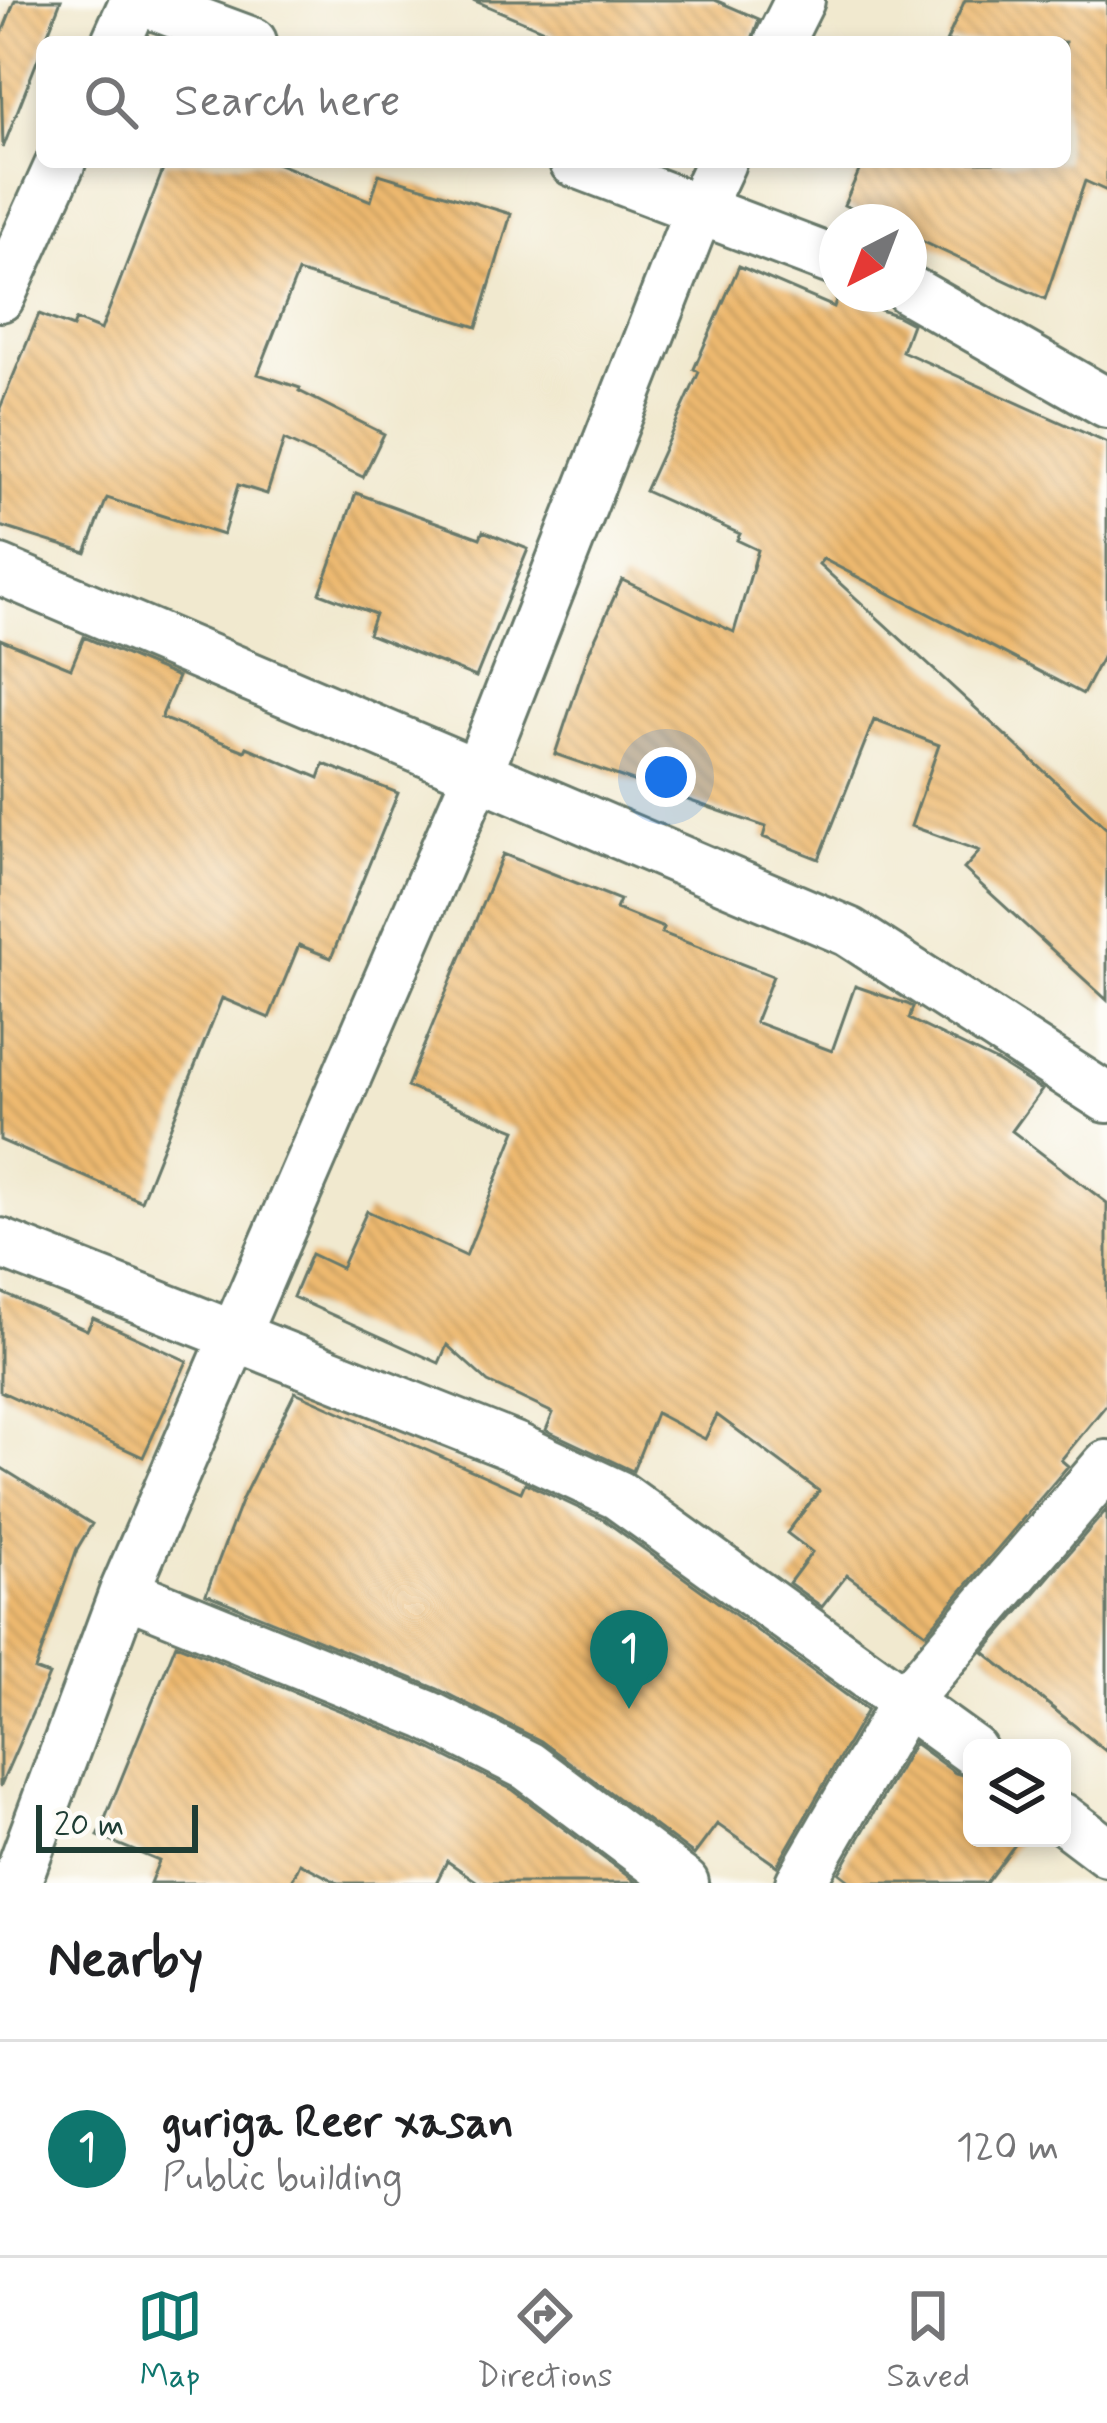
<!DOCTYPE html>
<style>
body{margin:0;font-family:Mynerve,sans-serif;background:#f6f6f6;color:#202124}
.controls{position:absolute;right:36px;bottom:36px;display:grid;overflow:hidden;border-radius:18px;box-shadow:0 6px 18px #0003}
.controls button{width:108px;height:108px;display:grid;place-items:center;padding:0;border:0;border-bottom:3px solid #e0e0e0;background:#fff;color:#202124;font:60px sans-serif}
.compass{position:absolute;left:819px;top:204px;width:108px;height:108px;border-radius:50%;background:#fff;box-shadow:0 6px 18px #0003;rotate:222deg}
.scale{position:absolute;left:36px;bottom:30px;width:162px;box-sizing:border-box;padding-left:12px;border:6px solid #1f3d34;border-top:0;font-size:33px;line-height:42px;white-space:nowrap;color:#1f3d34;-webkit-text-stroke:9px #fdfcf7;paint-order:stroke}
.you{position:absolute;left:666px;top:777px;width:42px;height:42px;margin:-30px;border:9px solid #fff;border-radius:50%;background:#1a73e8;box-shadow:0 0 0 18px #1a73e833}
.badge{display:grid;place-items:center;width:78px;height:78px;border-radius:50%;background:#0f766e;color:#fff;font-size:39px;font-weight:700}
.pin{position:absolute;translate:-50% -99px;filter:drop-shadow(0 3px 6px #0008)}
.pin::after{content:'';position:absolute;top:63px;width:42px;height:36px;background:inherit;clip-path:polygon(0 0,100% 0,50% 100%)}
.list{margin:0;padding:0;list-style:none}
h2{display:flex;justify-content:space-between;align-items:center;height:156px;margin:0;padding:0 48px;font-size:51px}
h2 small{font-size:39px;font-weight:400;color:#757577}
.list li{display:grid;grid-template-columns:78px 1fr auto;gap:36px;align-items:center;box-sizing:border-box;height:216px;padding:0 48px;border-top:3px solid #e0e0e0}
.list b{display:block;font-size:45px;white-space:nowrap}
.list p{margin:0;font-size:39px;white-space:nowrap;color:#757577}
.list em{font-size:39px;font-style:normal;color:#757577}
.icon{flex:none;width:66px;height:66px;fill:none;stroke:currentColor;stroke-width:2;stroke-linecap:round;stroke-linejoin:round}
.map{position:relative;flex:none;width:1107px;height:1883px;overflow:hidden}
.search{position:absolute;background:#fff;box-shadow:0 6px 18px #0003;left:36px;right:36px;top:36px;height:132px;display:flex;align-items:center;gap:30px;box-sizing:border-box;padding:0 42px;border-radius:18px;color:#757577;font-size:45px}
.sheet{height:372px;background:#fff}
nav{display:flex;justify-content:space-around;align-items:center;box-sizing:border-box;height:168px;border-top:3px solid #e0e0e0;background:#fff;font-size:33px;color:#757577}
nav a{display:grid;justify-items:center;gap:6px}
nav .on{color:#0f766e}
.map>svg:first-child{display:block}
</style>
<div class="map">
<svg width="1107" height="1883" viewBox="0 0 1107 1883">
<defs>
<pattern id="building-back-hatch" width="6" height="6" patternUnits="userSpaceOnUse" patternTransform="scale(3)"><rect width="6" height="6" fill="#eeb970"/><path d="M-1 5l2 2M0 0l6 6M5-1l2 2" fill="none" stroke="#c0985d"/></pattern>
</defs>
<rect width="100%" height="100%" fill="#fdfcf7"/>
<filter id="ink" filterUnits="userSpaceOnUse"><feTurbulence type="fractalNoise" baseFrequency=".00833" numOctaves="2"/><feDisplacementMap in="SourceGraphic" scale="24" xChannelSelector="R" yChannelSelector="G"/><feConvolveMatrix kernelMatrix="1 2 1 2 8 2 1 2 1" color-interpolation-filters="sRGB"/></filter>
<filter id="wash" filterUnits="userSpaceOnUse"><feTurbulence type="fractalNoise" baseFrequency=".004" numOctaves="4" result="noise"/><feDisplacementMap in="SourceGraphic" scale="48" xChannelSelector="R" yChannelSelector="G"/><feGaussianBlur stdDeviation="2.7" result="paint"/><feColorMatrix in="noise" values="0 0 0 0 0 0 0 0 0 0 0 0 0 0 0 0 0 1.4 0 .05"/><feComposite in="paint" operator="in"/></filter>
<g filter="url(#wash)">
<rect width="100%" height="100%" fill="#f1e9cf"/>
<g id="blocks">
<path fill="url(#building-back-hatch)" d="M 15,0 L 61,0 L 3,148 L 0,38 Z
M 473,0 L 715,0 L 759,19 L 751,42 L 572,42 Z
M 965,0 L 1107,0 L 1107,191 L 1085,181 L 1045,299 L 909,235 L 909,222 L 881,222 L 844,205 L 863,162 L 1065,162 L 1065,42 L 946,42 Z
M 166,162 L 274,162 L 371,201 L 379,174 L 511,214 L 477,327 L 298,272 L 258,374 L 300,388 L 299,391 L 384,434 L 363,477 L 284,440 L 267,494 L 238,485 L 223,535 L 107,498 L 86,553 L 0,526 L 0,408 L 39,314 L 73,327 L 76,320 L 101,330 Z
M 739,266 L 834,307 L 838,295 L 895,315 L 912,324 L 902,351 L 1107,443 L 1107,648 L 1083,694 L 823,559 L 819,564 L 1107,829 L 1107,1000 L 964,869 L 980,851 L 911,826 L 939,745 L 874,720 L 819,859 L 763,837 L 766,827 L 555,754 L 589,652 L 622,580 L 734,632 L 758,550 L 737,540 L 740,534 L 645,491 L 699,372 L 694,369 Z
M 356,493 L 480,538 L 483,531 L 528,549 L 476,677 L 368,634 L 375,614 L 320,593 Z
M 84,637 L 178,677 L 161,718 L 245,751 L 247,747 L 319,778 L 324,764 L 398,793 L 331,958 L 299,945 L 269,1018 L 222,998 L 141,1201 L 0,1140 L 0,639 L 71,668 Z
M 503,854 L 620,900 L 616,909 L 664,928 L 662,933 L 773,976 L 755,1022 L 832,1051 L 855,986 L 907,1004 L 913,1007 L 909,1019 L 999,1063 L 1042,1090 L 1012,1131 L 1107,1203 L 1107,1404 L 1061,1460 L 1068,1466 L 926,1633 L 847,1575 L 822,1607 L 789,1583 L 812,1552 L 787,1533 L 819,1491 L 717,1415 L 705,1439 L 656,1413 L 633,1471 L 546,1430 L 553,1413 L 488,1382 L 447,1345 L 439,1363 L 293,1297 L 311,1254 L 341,1268 L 367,1211 L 466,1256 L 516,1130 L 407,1087 Z
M 0,1292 L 87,1330 L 93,1318 L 187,1361 L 143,1457 L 0,1391 Z
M 295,1392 L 521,1492 L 525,1483 L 604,1520 L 867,1710 L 777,1866 L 717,1824 L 694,1855 L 541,1741 L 438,1689 L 206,1594 L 242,1499 Z
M 0,1467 L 92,1524 L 77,1549 L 35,1670 L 49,1675 L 0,1787 Z
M 1107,1509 L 1107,1752 L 984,1652 Z
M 176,1644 L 415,1741 L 513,1790 L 637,1883 L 479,1883 L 447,1861 L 436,1883 L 338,1883 L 300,1863 L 291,1883 L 150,1883 L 159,1861 L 98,1836 Z
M 914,1743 L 955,1773 L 972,1778 L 972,1838 L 1020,1838 L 986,1883 L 852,1883 L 839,1873 Z"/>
</g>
</g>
<g filter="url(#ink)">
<use href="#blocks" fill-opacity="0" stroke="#68796a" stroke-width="3"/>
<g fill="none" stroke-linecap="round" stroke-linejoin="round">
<defs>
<path id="minor" d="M 139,0 L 252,42
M 116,42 L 135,0
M 779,42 L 800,0
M 574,162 L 837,262
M 909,290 L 1107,403
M 0,297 L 61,162
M 0,570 L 849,932 L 1107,1098
M 0,1243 L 515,1447 L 618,1495 L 972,1750
M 124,1592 L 427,1715 L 528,1766 L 684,1883
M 1062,1818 L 1107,1852
M 16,1883 L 124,1592 L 477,775 L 699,209 L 721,162
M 800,1883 L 906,1700 L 1107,1465"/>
</defs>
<use href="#minor" stroke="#68796a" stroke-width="54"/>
<use href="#minor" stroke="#fff" stroke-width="48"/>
</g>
</g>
</svg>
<div class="controls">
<button><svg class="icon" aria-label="layers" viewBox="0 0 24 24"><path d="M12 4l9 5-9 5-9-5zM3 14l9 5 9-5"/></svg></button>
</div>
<svg class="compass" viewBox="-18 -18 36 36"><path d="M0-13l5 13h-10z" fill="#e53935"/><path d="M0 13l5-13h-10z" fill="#757577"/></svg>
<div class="scale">20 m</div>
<div class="you"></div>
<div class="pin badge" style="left:629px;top:1709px">1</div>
<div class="search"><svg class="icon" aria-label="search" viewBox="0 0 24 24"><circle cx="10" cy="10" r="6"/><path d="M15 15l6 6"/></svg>Search here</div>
</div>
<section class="sheet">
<h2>Nearby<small></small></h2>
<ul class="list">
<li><span class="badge">1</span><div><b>guriga Reer xasan</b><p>Public building</p></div><em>120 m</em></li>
</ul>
</section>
<nav>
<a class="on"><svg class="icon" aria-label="map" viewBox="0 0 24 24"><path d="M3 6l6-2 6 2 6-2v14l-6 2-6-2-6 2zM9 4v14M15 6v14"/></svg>Map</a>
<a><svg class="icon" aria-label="directions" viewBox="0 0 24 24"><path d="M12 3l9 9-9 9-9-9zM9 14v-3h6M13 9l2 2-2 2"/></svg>Directions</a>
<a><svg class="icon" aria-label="saved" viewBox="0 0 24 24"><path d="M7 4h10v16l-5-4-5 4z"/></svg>Saved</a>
</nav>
